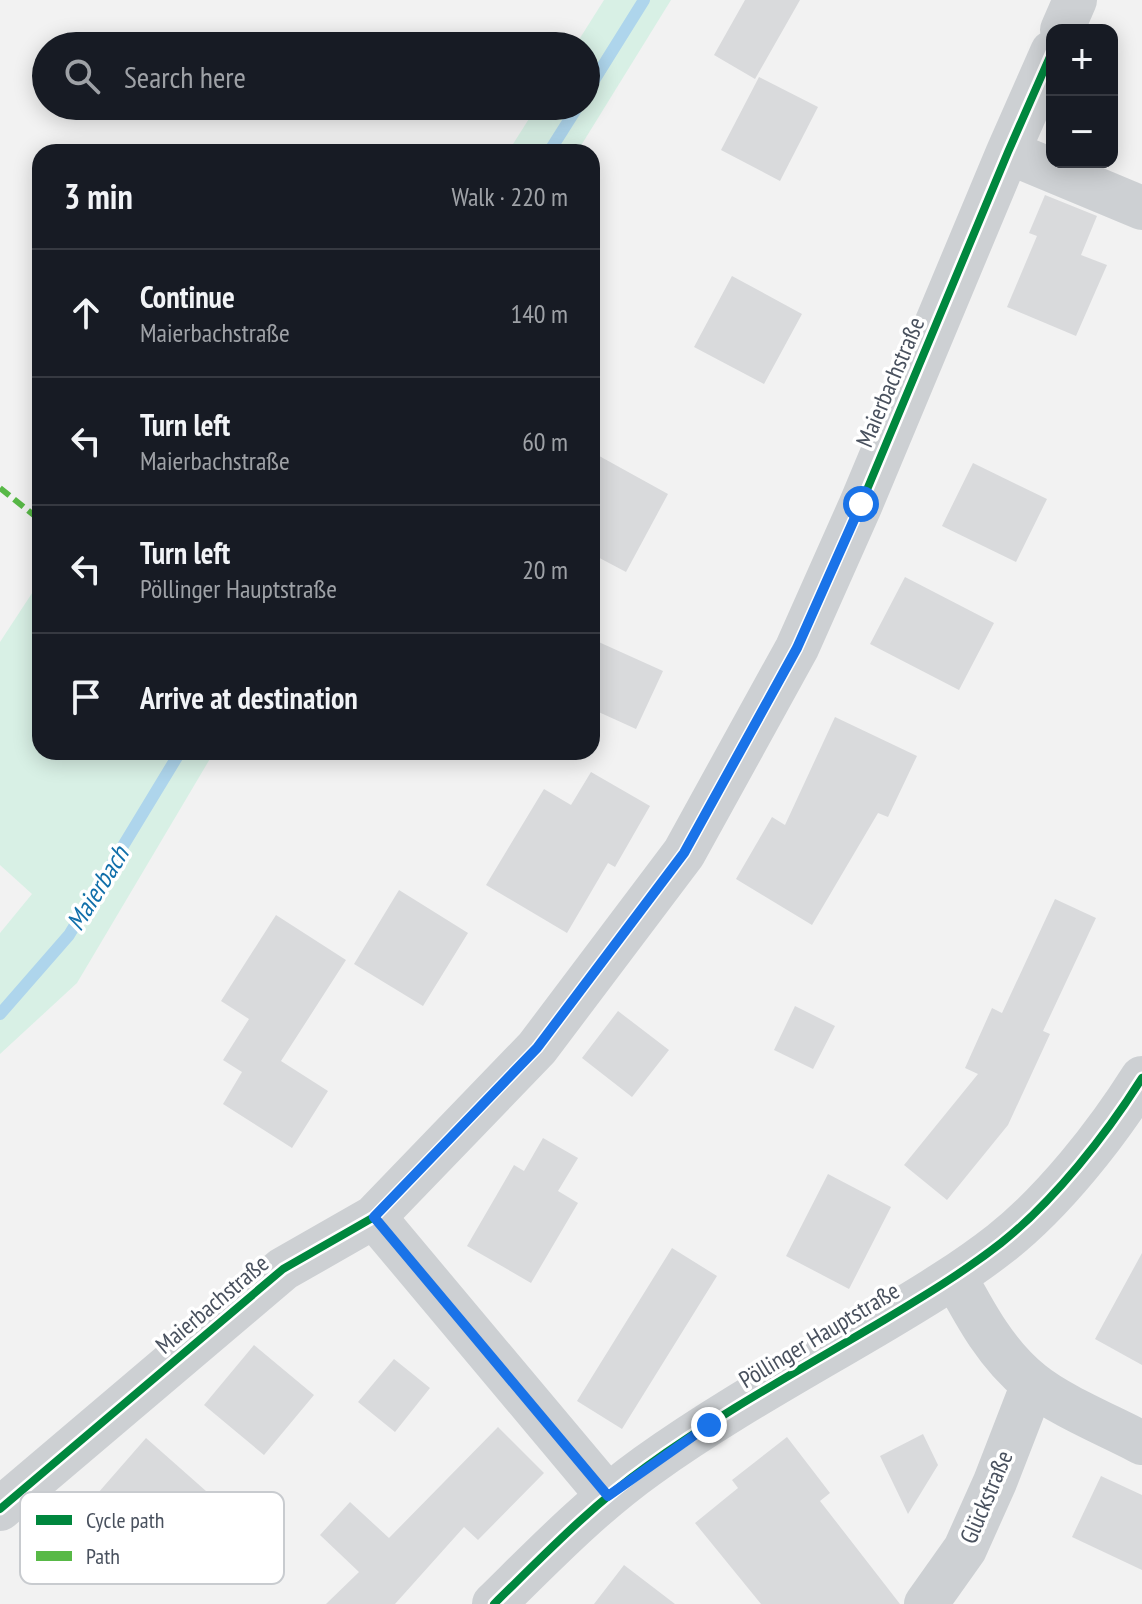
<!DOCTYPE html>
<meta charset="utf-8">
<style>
body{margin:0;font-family:"PT Sans Narrow",sans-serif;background:#20242c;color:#f1f3f6}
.controls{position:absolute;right:24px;top:24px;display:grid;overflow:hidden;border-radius:16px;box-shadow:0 4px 20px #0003}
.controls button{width:72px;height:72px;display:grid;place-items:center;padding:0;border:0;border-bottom:2px solid #363941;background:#171b24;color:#f1f3f6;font:40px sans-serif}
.stop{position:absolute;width:24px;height:24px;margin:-18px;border:6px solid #1a73e8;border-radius:50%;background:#fff}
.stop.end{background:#1a73e8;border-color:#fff;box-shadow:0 2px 8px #0008}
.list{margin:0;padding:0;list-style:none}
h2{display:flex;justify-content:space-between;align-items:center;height:104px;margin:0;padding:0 32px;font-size:34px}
h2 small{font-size:26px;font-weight:400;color:#9ea1a6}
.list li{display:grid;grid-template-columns:52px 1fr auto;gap:24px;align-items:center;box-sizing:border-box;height:128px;padding:0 32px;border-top:2px solid #363941}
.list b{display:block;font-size:30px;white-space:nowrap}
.list p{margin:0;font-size:26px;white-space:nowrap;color:#9ea1a6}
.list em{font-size:26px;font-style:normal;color:#9ea1a6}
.icon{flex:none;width:44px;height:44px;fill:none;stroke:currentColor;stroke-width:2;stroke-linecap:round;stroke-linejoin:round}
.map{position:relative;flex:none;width:1142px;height:1604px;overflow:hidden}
.search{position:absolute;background:#171b24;box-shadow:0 4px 20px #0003;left:32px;top:32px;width:568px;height:88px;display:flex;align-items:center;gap:20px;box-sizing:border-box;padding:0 28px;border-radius:44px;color:#9ea1a6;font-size:30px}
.panel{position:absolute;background:#171b24;box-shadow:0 4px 20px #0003;left:32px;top:144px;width:568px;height:616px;border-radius:24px}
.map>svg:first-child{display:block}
</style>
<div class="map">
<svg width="1142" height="1604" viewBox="0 0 1142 1604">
<rect width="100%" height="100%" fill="#f2f2f2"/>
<path fill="#d8f0e5" d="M 604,0 L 671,0 L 577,152 L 508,152 L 537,106 L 586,106 L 586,46 L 575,46 Z
M 40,581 L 40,752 L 214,752 L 77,983 L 0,1054 L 0,933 L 32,894 L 0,865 L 0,642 Z"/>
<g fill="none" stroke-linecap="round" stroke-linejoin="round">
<path stroke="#aed5ec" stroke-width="12" d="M 586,93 L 644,0
M 549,152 L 578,106
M 0,1014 L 69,935 L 180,752"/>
</g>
<path fill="#d9dadc" d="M 745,0 L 800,0 L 755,79 L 714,55 Z
M 759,77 L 818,107 L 780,181 L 721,150 Z
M 1045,195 L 1097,216 L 1081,255 L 1107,265 L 1076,336 L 1007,307 L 1037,236 L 1029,233 Z
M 732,276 L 802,314 L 764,384 L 694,347 Z
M 592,452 L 668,494 L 626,572 L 592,554 Z
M 973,463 L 1047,499 L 1016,562 L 942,526 Z
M 905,577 L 994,623 L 959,690 L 870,644 Z
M 592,639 L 663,671 L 636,729 L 592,709 Z
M 835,717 L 917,756 L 888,817 L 878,813 L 812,925 L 736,879 L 772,817 L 785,825 Z
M 591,772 L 650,806 L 615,867 L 608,863 L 567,933 L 486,885 L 544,789 L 571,805 Z
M 399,890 L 468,933 L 423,1006 L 354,964 Z
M 1055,899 L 1096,918 L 1043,1031 L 1050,1034 L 1008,1125 L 947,1200 L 904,1165 L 978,1074 L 965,1068 L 992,1008 L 1002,1013 Z
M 276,915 L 346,960 L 281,1061 L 328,1091 L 292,1148 L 223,1104 L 242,1072 L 223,1060 L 249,1019 L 221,1001 Z
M 795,1006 L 835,1026 L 813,1069 L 774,1050 Z
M 618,1011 L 669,1050 L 632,1097 L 582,1058 Z
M 543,1138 L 578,1158 L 558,1191 L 578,1203 L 531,1283 L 467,1246 L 514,1165 L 524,1171 Z
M 828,1174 L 891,1207 L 849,1289 L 786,1256 Z
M 672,1248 L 717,1276 L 622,1429 L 577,1401 Z
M 1142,1253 L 1142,1365 L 1095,1339 Z
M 254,1345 L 314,1395 L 264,1455 L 204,1405 Z
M 394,1359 L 430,1388 L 395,1432 L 358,1402 Z
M 498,1427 L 544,1473 L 478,1540 L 464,1527 L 395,1604 L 326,1604 L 359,1572 L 320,1535 L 350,1502 L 389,1538 Z
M 923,1434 L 938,1465 L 908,1514 L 880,1456 Z
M 787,1437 L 830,1493 L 820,1501 L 900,1604 L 761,1604 L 695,1523 L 738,1488 L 732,1480 Z
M 146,1438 L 206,1491 L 151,1554 L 91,1501 Z
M 1101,1476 L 1142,1495 L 1142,1570 L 1072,1537 Z
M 624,1565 L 675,1604 L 594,1604 Z"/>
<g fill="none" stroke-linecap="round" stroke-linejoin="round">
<path stroke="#cdd0d3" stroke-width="44" d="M 1062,30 L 1075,0
M 1008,152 L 1142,208
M 374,1217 L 608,1496
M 955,1277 C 976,1316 997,1355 1032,1383 C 1059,1405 1110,1426 1142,1443
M 0,1509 L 283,1269 L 374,1217 L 537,1048 L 684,853 L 797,648 L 861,504 L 1008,152 L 1052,52
M 494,1604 C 543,1556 591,1506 647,1466 C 722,1412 805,1367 884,1320 C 924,1296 964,1272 1001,1243 C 1054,1201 1106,1135 1142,1078
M 926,1604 L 965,1549 L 995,1482 L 1033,1384"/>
<path stroke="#58b947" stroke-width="6" stroke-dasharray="12 6" stroke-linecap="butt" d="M 0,488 L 40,520"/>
<defs>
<path id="cycleway" d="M 0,1509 L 283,1269 L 374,1217 L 537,1048 L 684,853 L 797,648 L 861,504 L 1008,152 L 1052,52
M 494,1604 C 543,1556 591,1506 647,1466 C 722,1412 805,1367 884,1320 C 924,1296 964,1272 1001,1243 C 1054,1201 1106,1135 1142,1078"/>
</defs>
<use href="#cycleway" stroke="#fff" stroke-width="13"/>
<use href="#cycleway" stroke="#00873e" stroke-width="8"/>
</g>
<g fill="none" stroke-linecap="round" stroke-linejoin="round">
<path stroke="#1a73e8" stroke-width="10" d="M 709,1425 L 608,1496 L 374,1217 L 537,1048 L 684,853 L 797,648 L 861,504"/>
</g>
<g text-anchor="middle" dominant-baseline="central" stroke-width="7" stroke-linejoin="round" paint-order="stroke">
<g font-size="24" fill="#49515e" stroke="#fff">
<text transform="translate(890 382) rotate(-67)">Maierbachstraße</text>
<text transform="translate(212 1304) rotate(-40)">Maierbachstraße</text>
<text transform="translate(819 1335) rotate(-31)">Pöllinger Hauptstraße</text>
<text transform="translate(986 1497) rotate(-67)">Glückstraße</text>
</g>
<g font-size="26" font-style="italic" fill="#116faa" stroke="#fff">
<text transform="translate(97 888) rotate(-58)">Maierbach</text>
</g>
</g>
<rect x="20" y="1492" width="264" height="92" rx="12" fill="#fff" stroke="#c8cbcf" stroke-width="2"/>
<rect x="36" y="1515" width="36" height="10" fill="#00873e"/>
<rect x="36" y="1551" width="36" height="10" fill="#58b947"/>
<g font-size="22" fill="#49515e">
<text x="86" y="1528">Cycle path</text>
<text x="86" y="1564">Path</text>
</g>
</svg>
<div class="controls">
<button>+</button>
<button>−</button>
</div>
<div class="stop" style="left:861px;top:504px"></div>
<div class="stop end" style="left:709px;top:1425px"></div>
<div class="search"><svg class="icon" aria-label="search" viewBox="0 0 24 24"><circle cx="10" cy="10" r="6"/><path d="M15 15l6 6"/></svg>Search here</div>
<section class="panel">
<h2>3 min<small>Walk · 220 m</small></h2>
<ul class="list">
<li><svg class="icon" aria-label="ahead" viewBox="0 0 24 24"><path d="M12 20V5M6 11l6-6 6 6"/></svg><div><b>Continue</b><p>Maierbachstraße</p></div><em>140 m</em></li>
<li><svg class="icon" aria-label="left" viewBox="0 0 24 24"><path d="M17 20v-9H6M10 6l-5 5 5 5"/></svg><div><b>Turn left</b><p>Maierbachstraße</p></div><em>60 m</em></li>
<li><svg class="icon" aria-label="left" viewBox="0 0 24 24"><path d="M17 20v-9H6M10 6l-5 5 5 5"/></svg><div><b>Turn left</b><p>Pöllinger Hauptstraße</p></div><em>20 m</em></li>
<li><svg class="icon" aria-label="arrive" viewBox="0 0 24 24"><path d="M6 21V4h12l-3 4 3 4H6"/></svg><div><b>Arrive at destination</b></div></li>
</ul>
</section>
</div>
